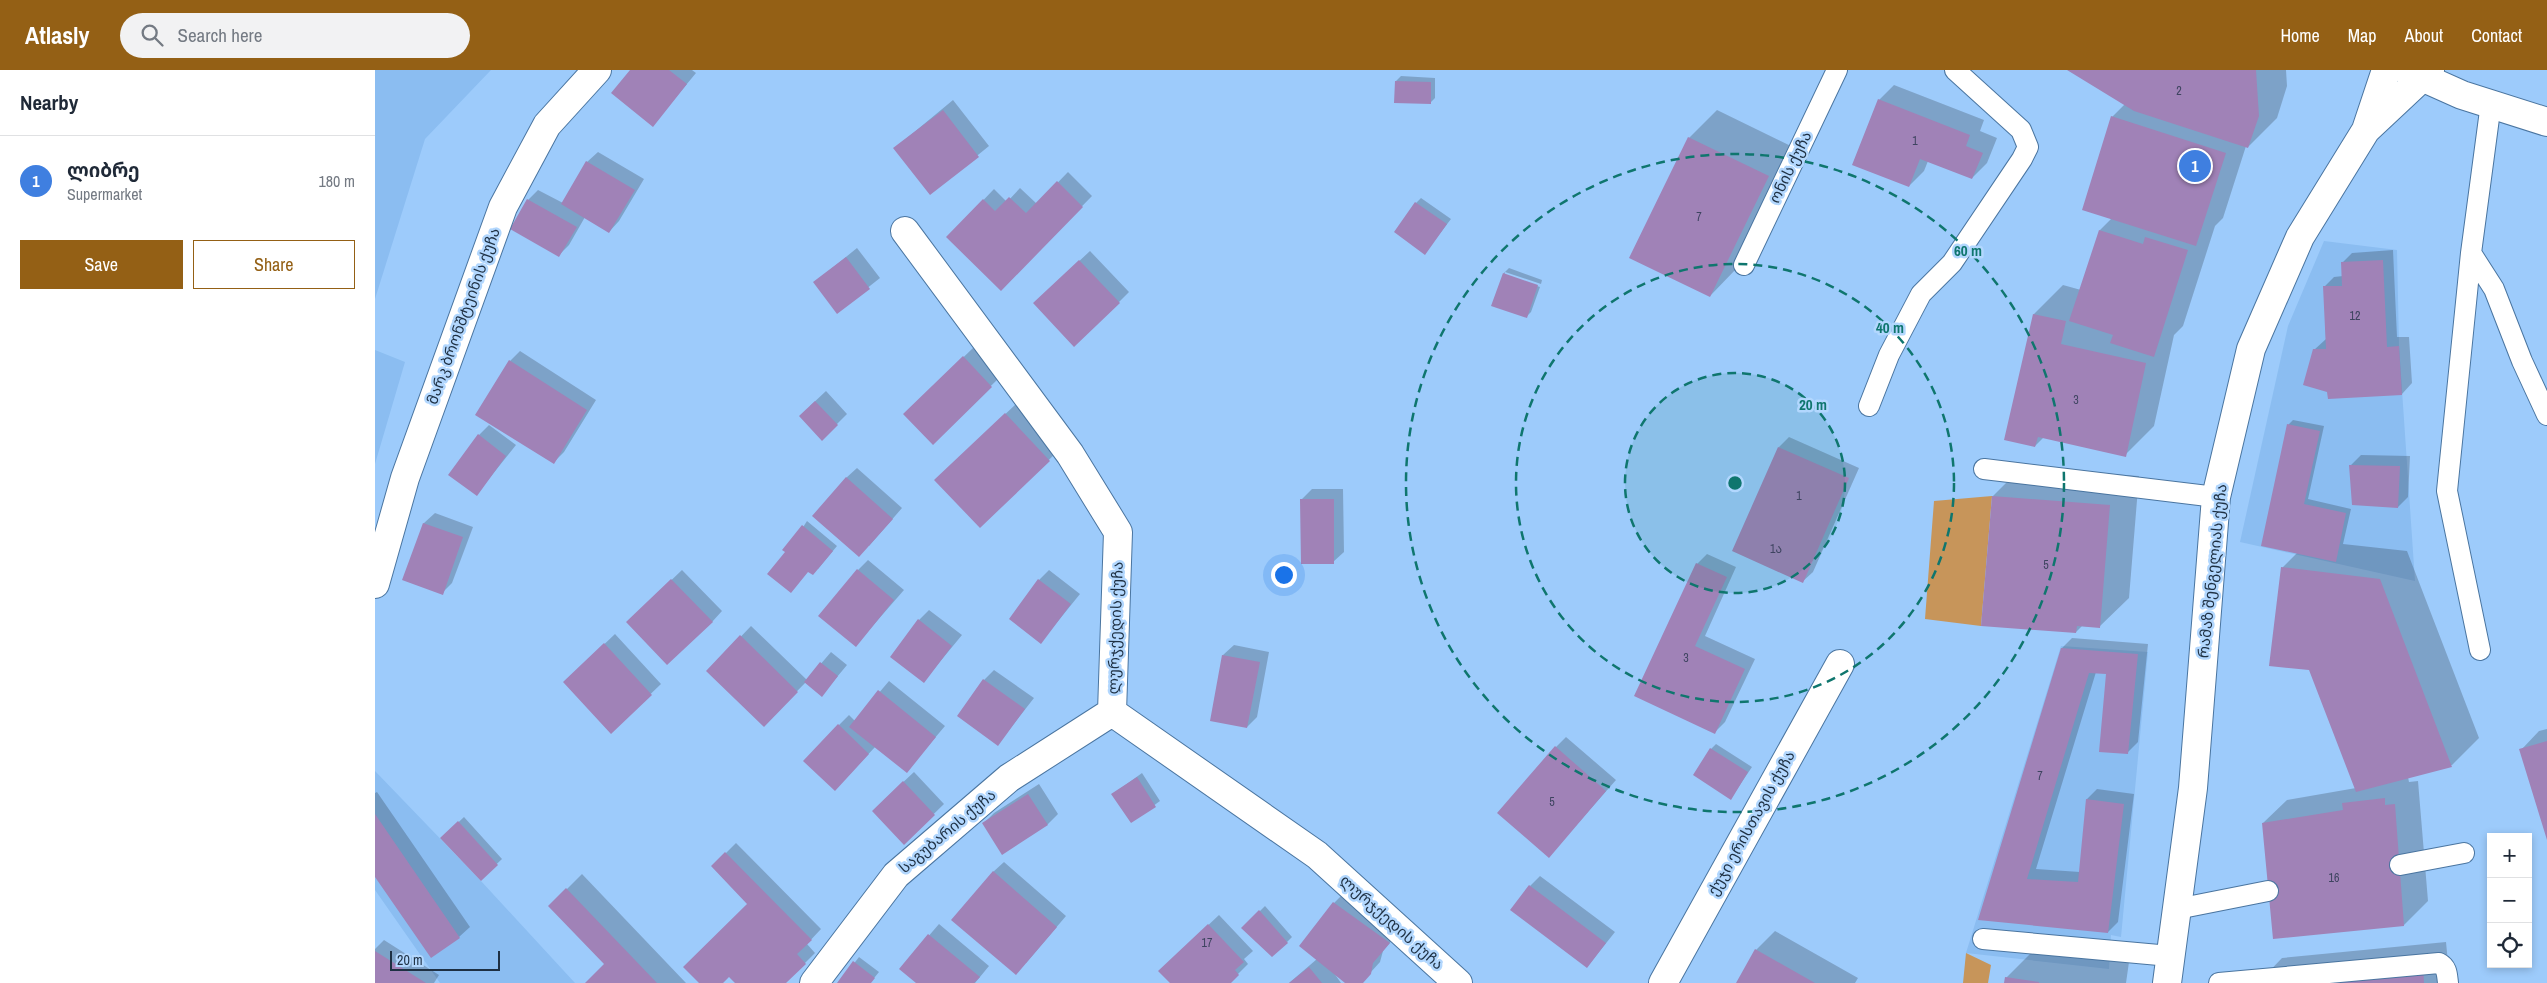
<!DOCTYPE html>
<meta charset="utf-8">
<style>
body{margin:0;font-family:"Archivo Narrow","Noto Sans Georgian",sans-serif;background:#f2f2f3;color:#1f2937}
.controls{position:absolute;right:15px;bottom:15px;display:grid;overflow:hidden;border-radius:0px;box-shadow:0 2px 8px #0003}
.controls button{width:45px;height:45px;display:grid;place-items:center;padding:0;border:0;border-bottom:1px solid #e0e1e3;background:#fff;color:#1f2937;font:25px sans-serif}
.scale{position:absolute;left:15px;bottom:12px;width:110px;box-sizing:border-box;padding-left:5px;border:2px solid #1e3043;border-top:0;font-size:14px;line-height:18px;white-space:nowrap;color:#1e3043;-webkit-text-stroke:4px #b2d7fe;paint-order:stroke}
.you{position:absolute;left:908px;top:504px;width:18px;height:18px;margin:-12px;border:4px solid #fff;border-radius:50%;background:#1a73e8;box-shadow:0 0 0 8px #1a73e833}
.badge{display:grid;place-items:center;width:32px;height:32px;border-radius:50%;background:#946015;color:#fff;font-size:16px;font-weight:700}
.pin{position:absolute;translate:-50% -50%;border:2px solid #fff;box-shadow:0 1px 5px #0006}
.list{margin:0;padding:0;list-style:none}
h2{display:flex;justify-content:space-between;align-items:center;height:65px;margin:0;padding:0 20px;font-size:21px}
h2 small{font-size:16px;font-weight:400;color:#747a83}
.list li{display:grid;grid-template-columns:32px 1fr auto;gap:15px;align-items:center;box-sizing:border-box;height:90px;padding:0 20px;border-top:1px solid #e0e1e3}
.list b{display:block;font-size:19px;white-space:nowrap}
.list p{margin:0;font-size:16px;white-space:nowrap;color:#747a83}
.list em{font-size:16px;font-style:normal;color:#747a83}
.actions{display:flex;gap:10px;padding:15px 20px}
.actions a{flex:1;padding:11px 0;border:1px solid #946015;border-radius:0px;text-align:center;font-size:18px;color:#946015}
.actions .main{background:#946015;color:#fff}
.icon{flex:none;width:28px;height:28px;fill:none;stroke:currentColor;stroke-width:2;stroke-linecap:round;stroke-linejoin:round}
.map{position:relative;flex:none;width:2172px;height:913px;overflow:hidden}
header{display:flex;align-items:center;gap:30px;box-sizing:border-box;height:70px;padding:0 25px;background:#946015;color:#fff}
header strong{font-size:24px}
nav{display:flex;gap:28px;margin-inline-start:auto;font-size:18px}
.search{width:350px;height:45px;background:#f2f2f3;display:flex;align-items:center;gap:12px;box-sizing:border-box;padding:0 18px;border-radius:28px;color:#747a83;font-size:19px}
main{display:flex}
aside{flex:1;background:#fff}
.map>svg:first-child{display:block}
</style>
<header>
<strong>Atlasly</strong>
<div class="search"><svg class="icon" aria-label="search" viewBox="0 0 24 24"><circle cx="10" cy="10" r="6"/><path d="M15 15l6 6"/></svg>Search here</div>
<nav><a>Home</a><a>Map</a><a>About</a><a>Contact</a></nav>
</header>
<main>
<aside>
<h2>Nearby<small></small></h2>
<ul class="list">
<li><span class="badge" style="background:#3f7fe0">1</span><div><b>ლიბრე</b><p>Supermarket</p></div><em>180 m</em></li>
</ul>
<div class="actions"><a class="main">Save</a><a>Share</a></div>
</aside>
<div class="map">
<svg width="2172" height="913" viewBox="0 0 2172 913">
<rect width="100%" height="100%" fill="#9dcbfb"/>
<path fill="#8bbdf1" d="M 0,0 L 116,0 L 50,69 L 0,229 Z
M 1949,171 L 2022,180 L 2024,276 L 2040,511 L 1865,472 L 1913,256 Z
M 0,280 L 30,292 L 0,394 Z
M 1686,576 L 1773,582 L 1746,867 L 1736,865 L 1734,899 L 1591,883 Z
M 0,701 L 106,811 L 200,913 L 65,913 L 0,820 Z"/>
<path fill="#c7955a" d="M 1617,426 L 1606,556 L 1550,549 L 1559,431 Z
M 1591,883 L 1616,895 L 1613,913 L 1588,913 Z"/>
<path fill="#0003" d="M 256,0 L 317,0 L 321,3 L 278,55 Z
M 1695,0 L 1911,0 L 1912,16 L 1902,48 L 1873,77 L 1871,76 L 1848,148 L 1840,156 L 1808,256 L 1799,265 L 1779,356 L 1750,385 L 1669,367 L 1660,376 L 1659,244 L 1688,215 L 1706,220 L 1725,160 L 1737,148 L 1737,47 L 1750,34 Z
M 1026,6 L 1060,8 L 1060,28 L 1055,33 L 1021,11 Z
M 1519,15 L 1609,50 L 1605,61 L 1622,68 L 1612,93 L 1597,108 L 1553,91 L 1549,101 L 1534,116 L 1504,30 Z
M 578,30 L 614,76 L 555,124 L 520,78 Z
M 1342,40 L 1420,78 L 1362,198 L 1335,226 L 1314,68 Z
M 223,82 L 269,109 L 244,151 L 234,162 L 210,147 L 194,175 L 184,185 L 153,130 L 163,120 L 188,133 L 212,92 Z
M 693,102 L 717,126 L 626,219 L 573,167 L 619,119 L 632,132 L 645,118 L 662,134 Z
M 1046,128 L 1076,149 L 1050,183 L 1041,133 Z
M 482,178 L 505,208 L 462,242 L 440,212 Z
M 2018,180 L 2022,267 L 2034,267 L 2037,313 L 2027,324 L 1939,280 L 1951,269 L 1949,217 L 1959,207 L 1968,206 L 1967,193 L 1977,183 Z
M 715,181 L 754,222 L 744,232 L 670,223 Z
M 1134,198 L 1167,210 L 1166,214 L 1130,202 Z
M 1130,202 L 1130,205 L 1165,217 L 1156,242 L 1151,247 L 1129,203 Z
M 599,277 L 626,306 L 558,373 L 530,344 Z
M 145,281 L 221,330 L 189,382 L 179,392 L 135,291 Z
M 451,321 L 472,344 L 447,369 L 435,336 Z
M 641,334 L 684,380 L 605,457 L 571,400 Z
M 1918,350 L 1949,356 L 1933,429 L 1976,439 L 1968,474 L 2032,481 L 2104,668 L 2077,695 L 2033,707 L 2034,712 L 2043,711 L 2053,831 L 2029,855 L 1888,753 L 1912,730 L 1981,718 L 1935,599 L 1896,595 L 1908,497 L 1922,483 L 1913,355 Z
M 114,355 L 141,375 L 101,425 L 104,365 Z
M 1414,367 L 1484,398 L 1438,502 L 1427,512 L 1404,377 Z
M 1986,385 L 2035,386 L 2033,427 L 2023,437 L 1976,395 Z
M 1647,397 L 1764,406 L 1754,528 L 1724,557 L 1707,556 L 1701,562 L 1618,426 Z
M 482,398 L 527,438 L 494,476 L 471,408 Z
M 937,419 L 968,419 L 969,482 L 958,492 L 927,429 Z
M 60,443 L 98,457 L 77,513 L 67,523 L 29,509 L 49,453 Z
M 432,451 L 462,476 L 443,499 L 412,482 Z
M 1332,484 L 1361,497 L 1330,566 L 1380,589 L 1350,652 L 1340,662 L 1261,625 L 1322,494 Z
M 493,490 L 529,520 L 480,576 L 483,500 Z
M 307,500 L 347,541 L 337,552 L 263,542 Z
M 674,500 L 705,524 L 666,572 L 664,510 Z
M 554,540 L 587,565 L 549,611 L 544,550 Z
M 376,556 L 432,610 L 456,582 L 472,595 L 447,625 L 431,612 L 389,655 L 333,601 Z
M 240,564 L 286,614 L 236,662 L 200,602 Z
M 1697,568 L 1773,574 L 1763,672 L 1752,683 L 1732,603 L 1721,602 L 1661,799 L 1705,802 L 1712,729 L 1722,719 L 1759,724 L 1743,852 L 1733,862 L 1605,849 L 1687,578 Z
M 859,575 L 894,582 L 882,647 L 872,657 L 848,585 Z
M 619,600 L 659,628 L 623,674 L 609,610 Z
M 514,611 L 570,656 L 532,701 L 501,676 L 470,709 L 464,655 L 474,645 L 480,651 Z
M 2172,659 L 2172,767 L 2146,680 L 2164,661 Z
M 1191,667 L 1241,710 L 1174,786 L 1181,677 Z
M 1341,674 L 1377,697 L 1356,728 L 1336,679 Z
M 539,702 L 569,734 L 529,773 L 508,731 Z
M 767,703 L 785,731 L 756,752 L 738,724 Z
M 664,714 L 683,744 L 673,754 L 628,783 L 609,753 L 619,743 Z
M 2,722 L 95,857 L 84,867 L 56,886 L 0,804 L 0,723 Z
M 89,747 L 127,789 L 106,809 L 67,768 Z
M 361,773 L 446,859 L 432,874 L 440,883 L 410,913 L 361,913 L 354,905 L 346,913 L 326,913 L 374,833 L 338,796 Z
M 629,792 L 691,846 L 651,893 L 618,802 Z
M 207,804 L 311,913 L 212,913 L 231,894 L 175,836 Z
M 1165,806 L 1240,862 L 1212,897 L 1155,816 Z
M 969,823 L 1024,862 L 1008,881 L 1005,892 L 986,913 L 972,913 L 959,903 L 966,913 L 914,913 L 942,889 L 959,833 Z
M 890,836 L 917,867 L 912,872 L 868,858 Z
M 844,845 L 878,881 L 869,889 L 873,894 L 854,913 L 796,913 L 795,891 Z
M 564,854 L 614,896 L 600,913 L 543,913 L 526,898 Z
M 1400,861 L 1483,908 L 1480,913 L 1362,913 L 1381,880 Z
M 9,870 L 64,905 L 59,913 L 0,913 L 0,879 Z
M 2071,872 L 2075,913 L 1883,913 L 1907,888 Z
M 1661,878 L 1754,892 L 1751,913 L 1630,913 L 1631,908 Z
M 484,887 L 504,902 L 495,913 L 464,913 Z"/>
<path fill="#a082b7" d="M 255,0 L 294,0 L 312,14 L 278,57 L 236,23 Z
M 1692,0 L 1881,0 L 1884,46 L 1873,78 L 1759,41 Z
M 1020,11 L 1056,12 L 1056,34 L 1019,33 Z
M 1503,29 L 1595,65 L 1591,76 L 1608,83 L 1597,109 L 1545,89 L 1534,117 L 1477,95 Z
M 568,40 L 604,87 L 555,125 L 518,78 Z
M 1736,46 L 1851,83 L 1821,176 L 1707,140 Z
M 1313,67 L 1394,106 L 1335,227 L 1254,188 Z
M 211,91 L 260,120 L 234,163 L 186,134 Z
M 682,111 L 708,137 L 626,221 L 571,167 L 608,129 L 620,141 L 634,127 L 651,143 Z
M 152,129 L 202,157 L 184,187 L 135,159 Z
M 1040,132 L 1072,154 L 1050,185 L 1019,162 Z
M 1724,160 L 1768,174 L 1770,167 L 1813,180 L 1779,287 L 1735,273 L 1738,265 L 1694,251 Z
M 471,187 L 495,219 L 462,244 L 438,212 Z
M 704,190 L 745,233 L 699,277 L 658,233 Z
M 2008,190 L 2012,277 L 2024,276 L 2027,325 L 1953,329 L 1952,322 L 1928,315 L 1938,279 L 1951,279 L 1948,216 L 1967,216 L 1966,192 Z
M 1128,203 L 1163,215 L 1152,248 L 1116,236 Z
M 1658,244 L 1691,251 L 1686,274 L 1771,293 L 1751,387 L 1663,367 L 1660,377 L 1629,370 Z
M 588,286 L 617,317 L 558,375 L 528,344 Z
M 134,290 L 212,340 L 179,394 L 100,345 Z
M 440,331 L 463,355 L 447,371 L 424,346 Z
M 630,343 L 675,391 L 605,458 L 559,410 Z
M 1912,354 L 1945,361 L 1929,434 L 1971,443 L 1961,492 L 1886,476 Z
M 103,364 L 131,386 L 102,426 L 73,405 Z
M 1403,377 L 1474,408 L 1428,513 L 1357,481 Z
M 1974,395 L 2025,396 L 2023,438 L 1977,435 Z
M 471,407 L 518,449 L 484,487 L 437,446 Z
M 1617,426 L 1735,435 L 1725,558 L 1702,556 L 1701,563 L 1606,556 Z
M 925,429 L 959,429 L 959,494 L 926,494 Z
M 48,453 L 88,467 L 68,525 L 27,510 Z
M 427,455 L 458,481 L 438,505 L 433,502 L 416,523 L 392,504 L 410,482 L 407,480 Z
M 1321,493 L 1352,507 L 1320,576 L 1370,599 L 1340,664 L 1259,626 Z
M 1906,497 L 2005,509 L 2077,697 L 1981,722 L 1934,600 L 1894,596 Z
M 482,499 L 519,530 L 481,577 L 443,546 Z
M 296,509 L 338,552 L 292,595 L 251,552 Z
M 663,509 L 696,534 L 666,574 L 634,549 Z
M 543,549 L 577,576 L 549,613 L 515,587 Z
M 365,565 L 423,622 L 389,657 L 331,601 Z
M 229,573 L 277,625 L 236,664 L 188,612 Z
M 1686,578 L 1763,584 L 1753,684 L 1724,682 L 1731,604 L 1714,603 L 1652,809 L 1703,812 L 1711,729 L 1749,734 L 1733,863 L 1603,850 Z
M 847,585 L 885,592 L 872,658 L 835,651 Z
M 445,592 L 463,606 L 447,627 L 429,612 Z
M 608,609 L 650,639 L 623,676 L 582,646 Z
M 503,620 L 561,667 L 532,703 L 474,657 Z
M 463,654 L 494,684 L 460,721 L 428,691 Z
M 2172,671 L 2172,770 L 2144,679 Z
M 1180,676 L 1231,721 L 1174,788 L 1122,743 Z
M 1335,678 L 1373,702 L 1356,730 L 1318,705 Z
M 762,707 L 781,737 L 756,753 L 736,724 Z
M 528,711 L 560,745 L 529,775 L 497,741 Z
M 653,724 L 673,755 L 627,785 L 607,753 Z
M 2010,728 L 2010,735 L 2020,734 L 2029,856 L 1898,869 L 1887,753 L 1968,740 L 1967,733 Z
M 0,744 L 85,868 L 56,888 L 0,807 Z
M 83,751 L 123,795 L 106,811 L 65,768 Z
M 350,782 L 437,870 L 422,884 L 431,894 L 411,913 L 360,913 L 354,907 L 348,913 L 324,913 L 308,897 L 372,834 L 336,796 Z
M 618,801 L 682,857 L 641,905 L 576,850 Z
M 1154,815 L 1231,873 L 1212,898 L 1135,840 Z
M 191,818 L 282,913 L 210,913 L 229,894 L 173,836 Z
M 958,832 L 1015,873 L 998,893 L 996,904 L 988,913 L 970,913 L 924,876 Z
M 884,840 L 913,873 L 897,887 L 866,858 Z
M 833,854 L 869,892 L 860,900 L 864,905 L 856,913 L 795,913 L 783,901 Z
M 553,864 L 605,907 L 599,913 L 541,913 L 524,899 Z
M 1380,879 L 1440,913 L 1361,913 Z
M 0,881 L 51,913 L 0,913 Z
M 478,891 L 500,908 L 496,913 L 462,913 Z
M 2048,896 L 2049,913 L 1882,913 Z
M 934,897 L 947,913 L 914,913 Z
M 1630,907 L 1664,912 L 1664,913 L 1629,913 Z"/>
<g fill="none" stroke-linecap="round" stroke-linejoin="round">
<defs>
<path id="lane" d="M 2096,183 L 2119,219 L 2147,291 L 2172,345
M 1369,195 L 1462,0
M 1494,336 L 1514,285 L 1546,224 L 1577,193 L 1647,89 L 1653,77 L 1646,60 L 1580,0
M 1609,399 L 1841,427
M 2105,580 L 2072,421 L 2096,183 L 2116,33
M 2025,795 L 2089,783
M 1802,839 L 1893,821
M 1608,869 L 1795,886
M 1844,913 L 2064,893 C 2072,897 2072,904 2073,913"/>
<path id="street" d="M 2031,0 L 2087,25 L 2172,52
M 530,161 L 695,384 L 743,462 L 737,642
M 0,514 L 30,408 L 128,137 L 172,55 L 222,0
M 737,642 L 942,785 L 1083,913
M 439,913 L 521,805 L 634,708 L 737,642
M 1288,913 L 1465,594"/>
<path id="secondary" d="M 1992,59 L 2055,0
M 1792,913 L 1818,718 L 1841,427 L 1876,279 L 1925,167 L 1991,60 L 2011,0"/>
</defs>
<use href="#lane" stroke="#4a75a0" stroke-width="22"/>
<use href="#street" stroke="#4a75a0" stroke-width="30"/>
<use href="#secondary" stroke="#4a75a0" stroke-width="30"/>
<use href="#lane" stroke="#fff" stroke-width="20"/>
<use href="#street" stroke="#fff" stroke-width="28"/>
<use href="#secondary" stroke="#fff" stroke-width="28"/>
</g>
<circle cx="1360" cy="413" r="110" fill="#0f766e" fill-opacity=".12"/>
<g fill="none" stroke="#0f766e" stroke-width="2.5" stroke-dasharray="9 6">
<circle cx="1360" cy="413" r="110"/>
<circle cx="1360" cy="413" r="219"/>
<circle cx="1360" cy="413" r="329"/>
</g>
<g text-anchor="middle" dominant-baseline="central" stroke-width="5" stroke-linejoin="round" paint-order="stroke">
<g font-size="12" fill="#3e4460">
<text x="1804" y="21">2</text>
<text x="1540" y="71">1</text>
<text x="1324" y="147">7</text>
<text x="1980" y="246">12</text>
<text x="1701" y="330">3</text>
<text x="1424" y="426">1</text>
<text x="1401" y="479">1ა</text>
<text x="1671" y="495">5</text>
<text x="1311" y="588">3</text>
<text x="1665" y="706">7</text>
<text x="1177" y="732">5</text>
<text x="1959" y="808">16</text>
<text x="832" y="873">17</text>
</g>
<g font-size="15" fill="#1e3043" stroke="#b2d7fe">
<text transform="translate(1415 97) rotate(-64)">ონის ქუჩა</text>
<text transform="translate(88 246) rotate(-70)">მარკ ბრონშტეინის ქუჩა</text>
<text transform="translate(1837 501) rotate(-84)">რამაზ შენგელიას ქუჩა</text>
<text transform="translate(740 558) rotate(-88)">ლურჯქედის ქუჩა</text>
<text transform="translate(1376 753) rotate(-61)">ქუჯი ერისთავის ქუჩა</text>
<text transform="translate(572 761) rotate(-40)">საგუბარის ქუჩა</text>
<text transform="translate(1017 852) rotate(42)">ლურჯქედის ქუჩა</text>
</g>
</g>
<circle cx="1360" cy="413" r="8" fill="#0f766e" stroke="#b2d7fe" stroke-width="2.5"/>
<g font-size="15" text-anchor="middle" font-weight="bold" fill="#0f766e" stroke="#b2d7fe" stroke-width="5" stroke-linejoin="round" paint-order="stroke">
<text x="1593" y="186">60 m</text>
<text x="1515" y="263">40 m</text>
<text x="1438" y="340">20 m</text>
</g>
</svg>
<div class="controls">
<button>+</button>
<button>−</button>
<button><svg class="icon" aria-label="locate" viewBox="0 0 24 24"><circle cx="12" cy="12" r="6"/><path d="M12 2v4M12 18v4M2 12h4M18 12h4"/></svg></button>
</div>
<div class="scale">20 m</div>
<div class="you"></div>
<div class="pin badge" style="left:1820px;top:96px;background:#3f7fe0">1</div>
</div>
</main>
